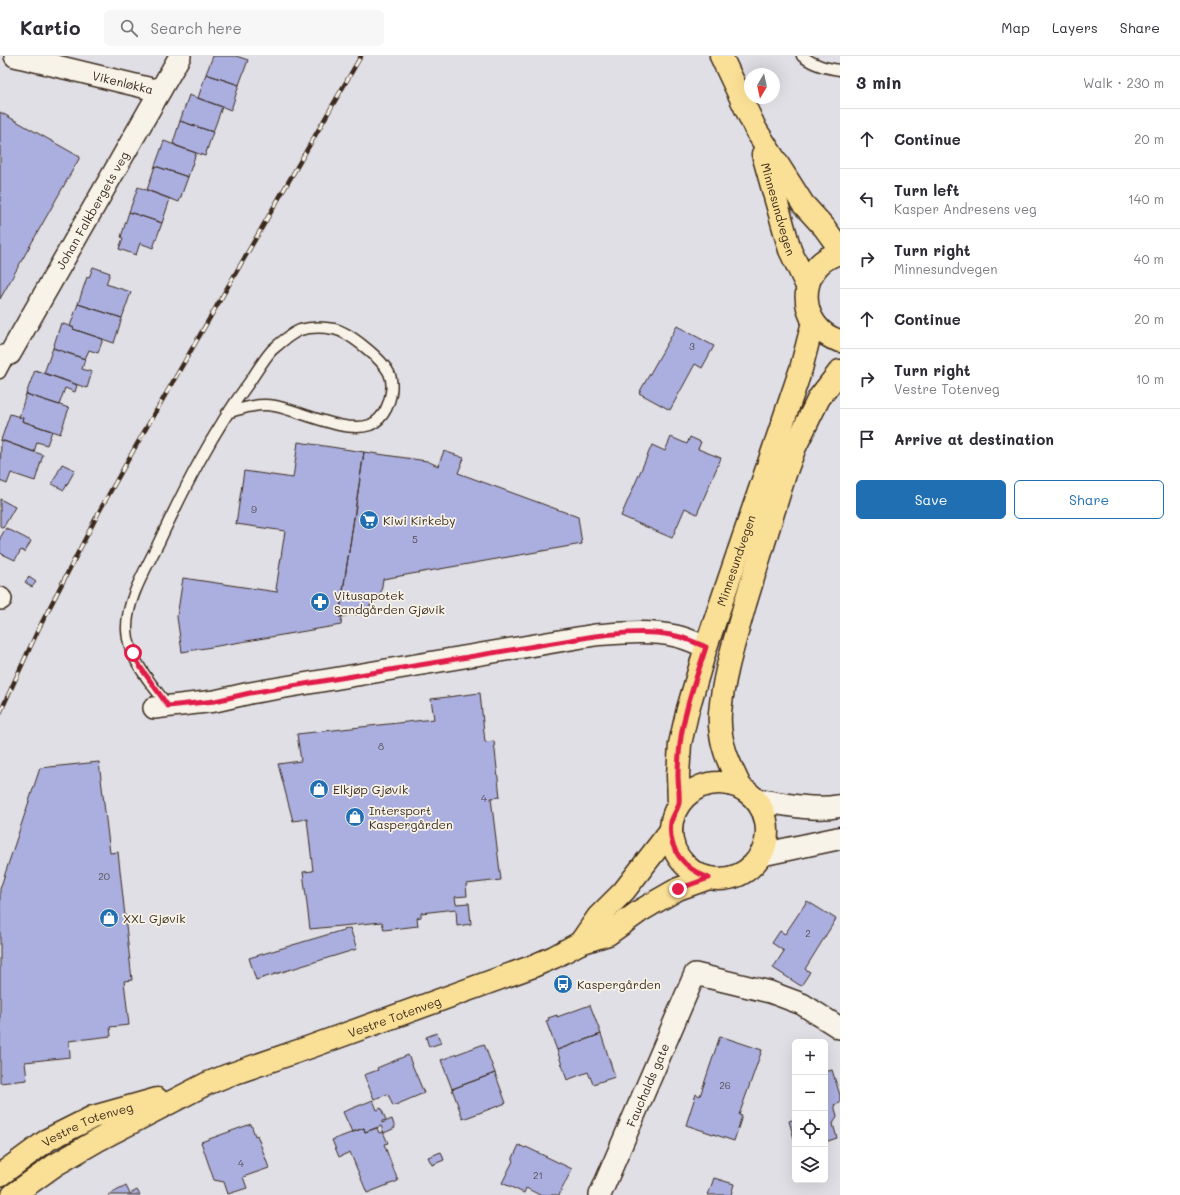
<!DOCTYPE html>
<meta charset="utf-8">
<style>
body{margin:0;font-family:Mali,sans-serif;background:#f7f7f7;color:#2b2b33}
.controls{position:absolute;right:12px;bottom:12px;display:grid;overflow:hidden;border-radius:6px;box-shadow:0 4px 16px #0002}
.controls button{width:36px;height:36px;display:grid;place-items:center;padding:0;border:0;border-bottom:1px solid #e1e1e2;background:#fff;color:#2b2b33;font:20px sans-serif}
.compass{position:absolute;left:744px;top:12px;width:36px;height:36px;border-radius:50%;background:#fff;box-shadow:0 4px 16px #0002;rotate:189deg}
.stop{position:absolute;width:12px;height:12px;margin:-9px;border:3px solid #e11d48;border-radius:50%;background:#fff}
.stop.end{background:#e11d48;border-color:#fff;box-shadow:0 1px 4px #0008}
.list{margin:0;padding:0;list-style:none}
h2{display:flex;justify-content:space-between;align-items:center;height:52px;margin:0;padding:0 16px;font-size:17px}
h2 small{font-size:13px;font-weight:400;color:#7c7c81}
.list li{display:grid;grid-template-columns:26px 1fr auto;gap:12px;align-items:center;box-sizing:border-box;height:60px;padding:0 16px;border-top:1px solid #e1e1e2}
.list b{display:block;font-size:15px;white-space:nowrap}
.list p{margin:0;font-size:13px;white-space:nowrap;color:#7c7c81}
.list em{font-size:13px;font-style:normal;color:#7c7c81}
.actions{display:flex;gap:8px;padding:12px 16px}
.actions a{flex:1;padding:9px 0;border:1px solid #1f6fb2;border-radius:6px;text-align:center;font-size:14px;color:#1f6fb2}
.actions .main{background:#1f6fb2;color:#fff}
.icon{flex:none;width:22px;height:22px;fill:none;stroke:currentColor;stroke-width:2;stroke-linecap:round;stroke-linejoin:round}
.map{position:relative;flex:none;width:840px;height:1139px;overflow:hidden}
header{display:flex;align-items:center;gap:24px;box-sizing:border-box;height:56px;padding:0 20px;background:#fff;border-bottom:1px solid #e1e1e2}
header strong{font-size:19px}
nav{display:flex;gap:22px;margin-inline-start:auto;font-size:14px}
.search{width:280px;height:36px;background:#f7f7f7;display:flex;align-items:center;gap:10px;box-sizing:border-box;padding:0 14px;border-radius:6px;color:#7c7c81;font-size:15px}
main{display:flex}
aside{flex:1;background:#fff}
.map>svg:first-child{display:block}
</style>
<header>
<strong>Kartio</strong>
<div class="search"><svg class="icon" aria-label="search" viewBox="0 0 24 24"><circle cx="10" cy="10" r="6"/><path d="M15 15l6 6"/></svg>Search here</div>
<nav><a>Map</a><a>Layers</a><a>Share</a></nav>
</header>
<main>
<div class="map">
<svg width="840" height="1139" viewBox="0 0 840 1139">
<rect width="100%" height="100%" fill="#e0dfe6"/>
<filter id="ink" filterUnits="userSpaceOnUse"><feTurbulence type="fractalNoise" baseFrequency=".025" numOctaves="2"/><feDisplacementMap in="SourceGraphic" scale="8" xChannelSelector="R" yChannelSelector="G"/><feConvolveMatrix kernelMatrix="1 2 1 2 8 2 1 2 1" color-interpolation-filters="sRGB"/></filter>
<g filter="url(#ink)">
<path fill="#aaafe0" stroke="#3b2a1e" d="M 213,0 L 236,0 L 248,4 L 239,29 L 206,18 Z
M 206,18 L 239,29 L 231,54 L 198,42 Z
M 189,39 L 222,51 L 213,76 L 180,65 Z
M 0,56 L 80,101 L 0,243 Z
M 180,65 L 213,76 L 205,100 L 176,90 L 176,89 L 173,87 Z
M 164,85 L 196,97 L 188,121 L 155,110 Z
M 155,110 L 188,121 L 179,146 L 147,134 Z
M 138,131 L 170,143 L 162,167 L 129,156 Z
M 129,156 L 162,167 L 153,192 L 140,187 L 136,199 L 119,193 L 123,182 L 121,181 Z
M 93,211 L 110,217 L 106,228 L 131,236 L 122,262 L 78,248 L 87,221 L 89,222 Z
M 78,248 L 122,262 L 114,287 L 73,273 L 74,272 L 70,270 Z
M 61,267 L 74,272 L 73,273 L 103,283 L 98,297 L 89,294 L 85,303 L 53,292 Z
M 677,270 L 714,290 L 702,312 L 695,308 L 670,354 L 639,337 Z
M 53,292 L 85,303 L 82,313 L 92,316 L 87,332 L 44,317 Z
M 35,314 L 77,329 L 75,336 L 65,332 L 59,349 L 26,338 Z
M 26,338 L 69,352 L 60,378 L 22,365 L 23,362 L 19,361 Z
M 10,358 L 23,362 L 22,365 L 52,375 L 47,389 L 37,386 L 34,396 L 1,384 Z
M 671,381 L 687,388 L 690,381 L 701,386 L 698,393 L 721,402 L 697,458 L 685,452 L 672,482 L 621,460 L 652,389 L 665,395 Z
M 1,384 L 43,399 L 35,425 L 11,417 L 7,428 L 0,425 Z
M 298,386 L 364,396 L 339,561 L 342,560 L 341,569 L 182,596 L 177,561 L 183,522 L 277,536 L 277,533 L 276,533 L 285,475 L 236,468 L 244,415 L 293,422 Z
M 444,395 L 464,402 L 458,417 L 578,461 L 582,488 L 383,523 L 380,543 L 358,558 L 339,561 L 364,396 L 427,405 L 438,410 Z
M 62,408 L 75,414 L 64,434 L 52,428 Z
M 0,443 L 15,451 L 3,472 L 0,470 Z
M 6,472 L 31,485 L 25,496 L 21,494 L 15,504 L 0,497 L 0,482 Z
M 29,521 L 36,526 L 32,531 L 25,526 Z
M 480,637 L 485,686 L 494,685 L 500,741 L 491,742 L 501,824 L 466,828 L 467,840 L 455,841 L 456,848 L 469,847 L 471,868 L 457,870 L 456,853 L 421,857 L 421,861 L 417,862 L 418,870 L 384,874 L 382,866 L 310,873 L 303,816 L 313,815 L 307,763 L 293,765 L 278,708 L 301,705 L 297,678 L 434,663 L 431,643 Z
M 99,706 L 110,797 L 118,796 L 132,924 L 124,925 L 129,969 L 110,971 L 111,980 L 69,985 L 70,1001 L 25,1006 L 27,1024 L 0,1027 L 0,833 L 40,712 Z
M 807,845 L 836,863 L 805,913 L 810,916 L 801,930 L 773,912 L 784,895 L 772,887 L 780,875 L 785,878 Z
M 350,872 L 357,893 L 256,924 L 249,902 Z
M 590,949 L 601,978 L 557,994 L 546,965 L 549,964 L 548,962 L 557,959 L 557,961 Z
M 437,977 L 441,987 L 429,991 L 426,981 Z
M 601,978 L 615,1021 L 593,1028 L 588,1016 L 567,1024 L 557,994 Z
M 720,980 L 762,994 L 739,1059 L 742,1060 L 734,1085 L 686,1069 L 696,1038 L 700,1040 Z
M 484,988 L 495,1017 L 452,1033 L 441,1004 Z
M 408,999 L 424,1037 L 393,1050 L 388,1038 L 374,1043 L 364,1019 L 378,1014 L 377,1012 Z
M 832,1014 L 840,1039 L 840,1047 L 834,1049 L 837,1060 L 833,1068 L 837,1082 L 825,1086 L 825,1016 Z
M 495,1017 L 506,1047 L 463,1063 L 452,1033 Z
M 373,1044 L 377,1054 L 381,1052 L 386,1064 L 382,1065 L 382,1067 L 392,1063 L 395,1072 L 384,1077 L 381,1070 L 365,1076 L 364,1072 L 352,1076 L 343,1056 Z
M 795,1063 L 795,1086 L 789,1065 Z
M 251,1068 L 255,1080 L 257,1079 L 269,1112 L 243,1121 L 247,1132 L 228,1138 L 224,1126 L 214,1124 L 201,1086 Z
M 364,1072 L 365,1076 L 377,1072 L 379,1077 L 383,1076 L 388,1087 L 384,1088 L 398,1125 L 367,1137 L 350,1096 L 339,1101 L 332,1084 Z
M 519,1089 L 525,1092 L 526,1091 L 572,1113 L 559,1139 L 540,1139 L 526,1132 L 524,1137 L 502,1127 L 513,1105 L 512,1104 Z
M 441,1096 L 444,1104 L 432,1109 L 428,1101 Z
M 714,1122 L 734,1128 L 731,1139 L 708,1139 Z
M 126,1130 L 130,1138 L 137,1134 L 140,1139 L 108,1139 Z"/>
<g fill="none" stroke-linecap="round" stroke-linejoin="round">
<defs>
<path id="service" d="M 802,0 C 814,9 825,12 840,14
M 0,317 L 9,300
M 168,650 C 152,628 128,603 127,574 C 126,544 146,513 159,486 C 185,431 212,377 248,328 C 256,317 263,304 272,294 C 280,287 290,278 300,274 C 310,271 323,271 334,273 C 349,276 382,303 389,317 C 394,327 391,343 386,353 C 383,359 377,366 370,369 C 345,378 301,355 275,350 C 258,347 243,352 227,357"/>
<g id="minor">
<path id="s1" d="M 15,0 L 160,35"/>
<path id="s2" d="M 0,301 L 10,298 L 180,0"/>
<path d="M 0,542 L 1,543"/>
<path d="M 154,652 L 215,645 L 250,637 L 595,579 C 622,577 649,574 676,580 C 686,582 696,587 706,591"/>
<path id="s3" d="M 600,1139 L 695,918 L 770,936 L 802,948 L 840,972"/>
</g>
<path id="secondary" d="M 755,743 C 782,748 812,755 840,750
M 760,799 L 840,782"/>
<g id="primary">
<path d="M 721,0 L 756,74 L 803,148 L 824,171 L 840,193"/>
<path id="s4" d="M 763,98 L 790,194 L 807,230"/>
<path d="M 840,197 C 795,208 796,273 840,285"/>
<circle cx="719" cy="775" r="48"/>
<path d="M 741,732 C 729,708 718,685 720,657 C 723,620 735,584 745,548 C 758,505 772,461 785,418 L 795,391 L 819,342 L 840,315"/>
<path id="s5" d="M 679,748 L 678,719 L 680,688 L 688,653 L 706,591 L 801,313 L 813,266"/>
<path d="M 580,887 L 598,861 L 624,835 L 671,774"/>
<path id="s6" d="M 0,1119 L 49,1083 L 93,1061 L 157,1043"/>
<path id="s7" d="M 13,1139 L 55,1109 L 98,1084 L 206,1028 L 226,1020 L 310,991 L 531,911 L 554,901 L 580,887 L 608,878 L 640,855 L 657,845 L 678,833 L 709,822"/>
</g>
</defs>
<use href="#service" stroke="#3b2a1e" stroke-width="13"/>
<use href="#minor" stroke="#3b2a1e" stroke-width="24"/>
<use href="#secondary" stroke="#3b2a1e" stroke-width="25"/>
<use href="#primary" stroke="#3b2a1e" stroke-width="25"/>
<use href="#service" stroke="#f7f3e8" stroke-width="10"/>
<use href="#minor" stroke="#f7f3e8" stroke-width="21"/>
<use href="#secondary" stroke="#f7f3e8" stroke-width="22"/>
<use href="#primary" stroke="#fadf96" stroke-width="22"/>
<defs>
<path id="rail" d="M 0,657 L 38,574 L 100,454 L 137,388 L 361,0"/>
</defs>
<use href="#rail" stroke="#3b2a1e" stroke-width="4.5"/>
<use href="#rail" stroke="#f7f3e8" stroke-width="3" stroke-dasharray="9" stroke-linecap="butt"/>
</g>
</g>
<g fill="none" stroke-linecap="round" stroke-linejoin="round" filter="url(#ink)">
<path stroke="#e11d48" stroke-width="5" d="M 133,597 L 141,612 L 168,650 L 215,645 L 250,637 L 595,580 C 622,577 649,574 676,580 C 686,582 696,587 706,591 C 696,623 684,655 680,688 C 679,698 678,709 678,719 C 678,728 680,738 679,747 C 678,753 673,759 671,766 C 667,794 685,813 709,822 L 678,833"/>
</g>
<defs>
<symbol id="supermarket-disc" viewBox="-11 -11 22 22"><circle r="9.5" fill="#1f6fb2" stroke="#f7f3e8"/><path d="M-6-5.5h2.5l.6 2H6L4.5 2H-2.5L-4.4-4H-6ZM-1.5 3.2a1.3 1.3 0 1 0 .1 0ZM3 3.2a1.3 1.3 0 1 0 .1 0Z" fill="#fff"/></symbol>
<symbol id="pharmacy-disc" viewBox="-11 -11 22 22"><circle r="9.5" fill="#1f6fb2" stroke="#f7f3e8"/><path d="M-2-6h4v4h4v4h-4v4h-4v-4h-4v-4h4Z" fill="#fff"/></symbol>
<symbol id="shop-disc" viewBox="-11 -11 22 22"><circle r="9.5" fill="#1f6fb2" stroke="#f7f3e8"/><path d="M-5-2.5h2.3a2.7 3.5 0 0 1 5.4 0H5L5.5 6h-11ZM-1.5-2.5h3a1.5 2.3 0 0 0-3 0Z" fill="#fff"/></symbol>
<symbol id="bus-disc" viewBox="-11 -11 22 22"><circle r="9.5" fill="#1f6fb2" stroke="#f7f3e8"/><path d="M-5-6H5V4H4V6H2V4H-2V6H-4V4H-5ZM-3.5-4V0h7V-4ZM-3.5 1.2v1.5H-2V1.2ZM2 1.2v1.5H3.5V1.2Z" fill="#fff"/></symbol>
</defs>
<g fill-rule="evenodd">
<use href="#supermarket-disc" x="358" y="453" width="22" height="22"/>
<use href="#pharmacy-disc" x="309" y="535" width="22" height="22"/>
<use href="#shop-disc" x="308" y="722" width="22" height="22"/>
<use href="#shop-disc" x="344" y="750" width="22" height="22"/>
<use href="#shop-disc" x="98" y="851" width="22" height="22"/>
<use href="#bus-disc" x="552" y="917" width="22" height="22"/>
</g>
<g text-anchor="middle" dominant-baseline="central" stroke-width="3.5" stroke-linejoin="round" paint-order="stroke">
<g font-size="10" fill="#574b4e">
<text x="692" y="290">3</text>
<text x="254" y="453">9</text>
<text x="415" y="483">5</text>
<text x="381" y="690">8</text>
<text x="484" y="742">4</text>
<text x="104" y="820">20</text>
<text x="808" y="877">2</text>
<text x="725" y="1029">26</text>
<text x="241" y="1107">4</text>
<text x="538" y="1119">21</text>
</g>
<g font-size="12" fill="#3b2a1e" stroke="#f7f3e8">
<text stroke="none"><textPath href="#s1" startOffset="111">Vikenløkka</textPath></text>
<text stroke="none"><textPath href="#s4" startOffset="57">Minnesundvegen</textPath></text>
<text stroke="none"><textPath href="#s2" startOffset="176">Johan Falkbergets veg</textPath></text>
<text stroke="none"><textPath href="#s5" startOffset="252">Minnesundvegen</textPath></text>
<text stroke="none"><textPath href="#s7" startOffset="423">Vestre Totenveg</textPath></text>
<text stroke="none"><textPath href="#s3" startOffset="120">Fauchalds gate</textPath></text>
<text stroke="none"><textPath href="#s6" startOffset="102">Vestre Totenveg</textPath></text>
</g>
<g font-size="12" fill="#3b2a1e" stroke="#f7f3e8" text-anchor="start">
<text x="383" y="464">Kiwi Kirkeby</text>
<text x="334" y="539">Vitusapotek<tspan x="334" dy="14">Sandgården Gjøvik</tspan></text>
<text x="333" y="733">Elkjøp Gjøvik</text>
<text x="369" y="754">Intersport<tspan x="369" dy="14">Kaspergården</tspan></text>
<text x="123" y="862">XXL Gjøvik</text>
<text x="577" y="928">Kaspergården</text>
</g>
</g>
</svg>
<div class="controls">
<button>+</button>
<button>−</button>
<button><svg class="icon" aria-label="locate" viewBox="0 0 24 24"><circle cx="12" cy="12" r="6"/><path d="M12 2v4M12 18v4M2 12h4M18 12h4"/></svg></button>
<button><svg class="icon" aria-label="layers" viewBox="0 0 24 24"><path d="M12 4l9 5-9 5-9-5zM3 14l9 5 9-5"/></svg></button>
</div>
<svg class="compass" viewBox="-18 -18 36 36"><path d="M0-13l5 13h-10z" fill="#e53935"/><path d="M0 13l5-13h-10z" fill="#7c7c81"/></svg>
<div class="stop" style="left:133px;top:597px"></div>
<div class="stop end" style="left:678px;top:833px"></div>
</div>
<aside>
<h2>3 min<small>Walk · 230 m</small></h2>
<ul class="list">
<li><svg class="icon" aria-label="ahead" viewBox="0 0 24 24"><path d="M12 20V5M6 11l6-6 6 6"/></svg><div><b>Continue</b></div><em>20 m</em></li>
<li><svg class="icon" aria-label="left" viewBox="0 0 24 24"><path d="M17 20v-9H6M10 6l-5 5 5 5"/></svg><div><b>Turn left</b><p>Kasper Andresens veg</p></div><em>140 m</em></li>
<li><svg class="icon" aria-label="right" viewBox="0 0 24 24"><path d="M7 20v-9h11M14 6l5 5-5 5"/></svg><div><b>Turn right</b><p>Minnesundvegen</p></div><em>40 m</em></li>
<li><svg class="icon" aria-label="ahead" viewBox="0 0 24 24"><path d="M12 20V5M6 11l6-6 6 6"/></svg><div><b>Continue</b></div><em>20 m</em></li>
<li><svg class="icon" aria-label="right" viewBox="0 0 24 24"><path d="M7 20v-9h11M14 6l5 5-5 5"/></svg><div><b>Turn right</b><p>Vestre Totenveg</p></div><em>10 m</em></li>
<li><svg class="icon" aria-label="arrive" viewBox="0 0 24 24"><path d="M6 21V4h12l-3 4 3 4H6"/></svg><div><b>Arrive at destination</b></div></li>
</ul>
<div class="actions"><a class="main">Save</a><a>Share</a></div>
</aside>
</main>
